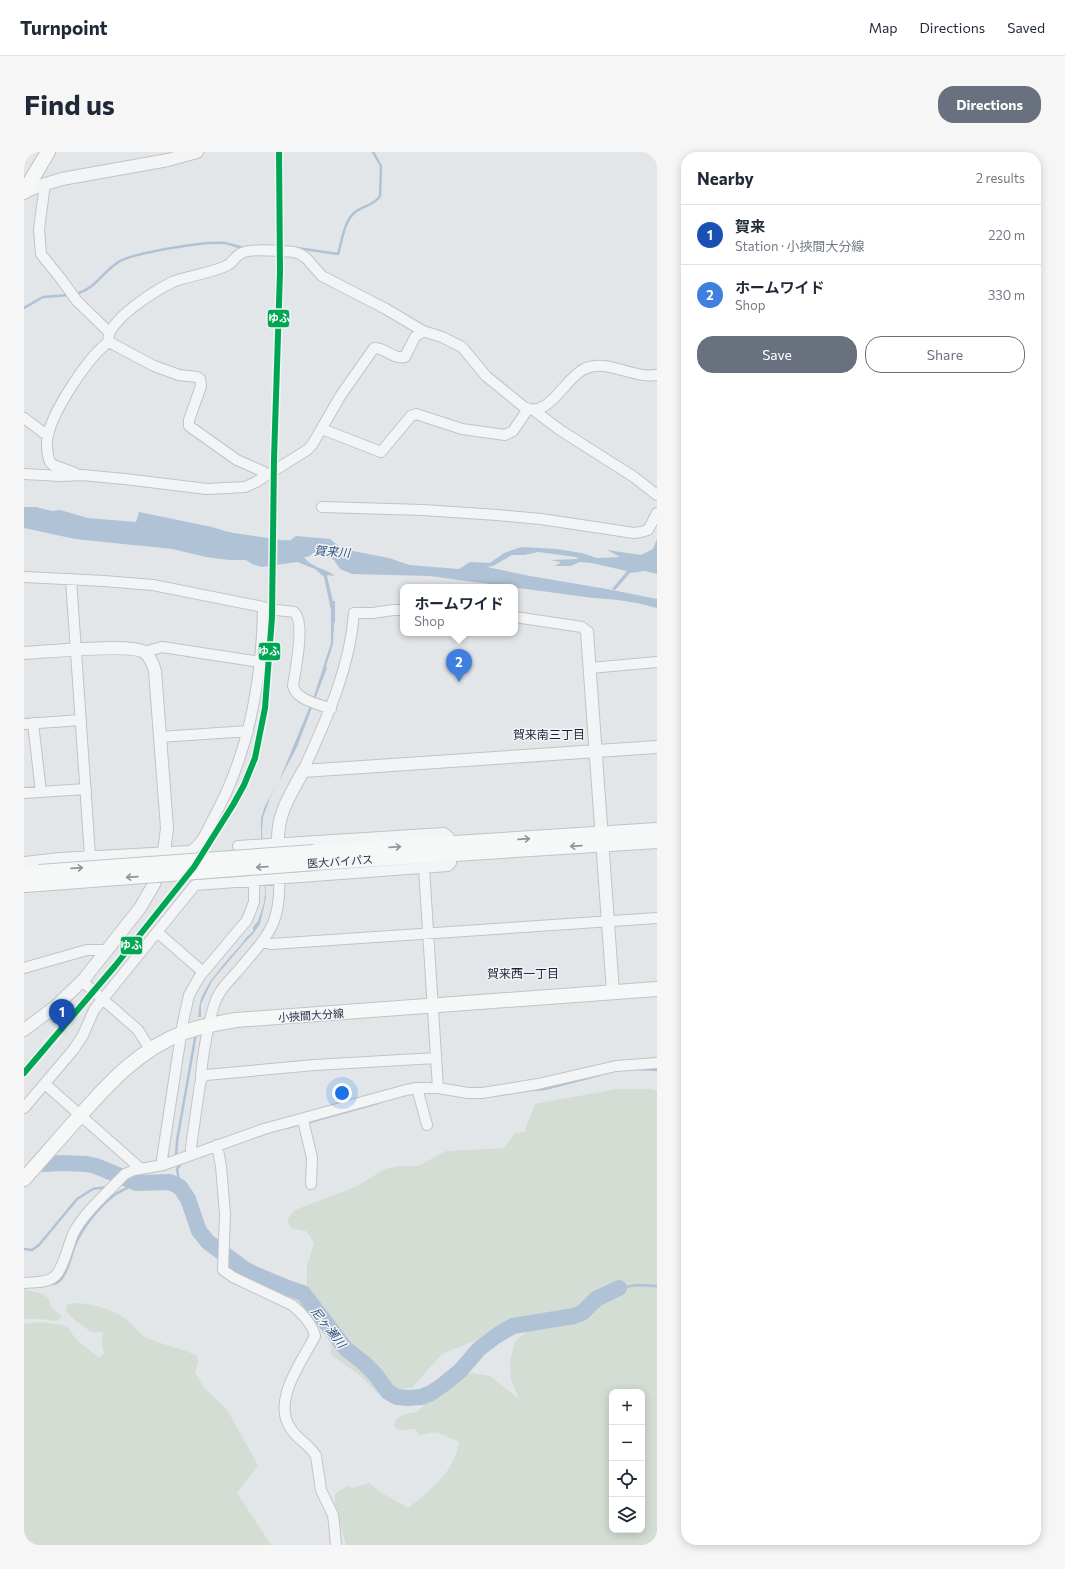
<!DOCTYPE html>
<meta charset="utf-8">
<style>
body{margin:0;font-family:Commissioner,"Noto Sans JP",sans-serif;background:#f6f6f7;color:#1f2937}
.controls{position:absolute;right:12px;bottom:12px;display:grid;overflow:hidden;border-radius:8px;box-shadow:0 2px 10px #0003}
.controls button{width:36px;height:36px;display:grid;place-items:center;padding:0;border:0;border-bottom:1px solid #e0e1e3;background:#fff;color:#1f2937;font:20px sans-serif}
.you{position:absolute;left:318px;top:941px;width:14px;height:14px;margin:-10px;border:3px solid #fff;border-radius:50%;background:#1a73e8;box-shadow:0 0 0 6px #1a73e833}
.badge{display:grid;place-items:center;width:26px;height:26px;border-radius:50%;background:#69717e;color:#fff;font-size:13px;font-weight:700}
.pin{position:absolute;translate:-50% -33px;filter:drop-shadow(0 1px 2px #0008)}
.pin::after{content:'';position:absolute;top:21px;width:14px;height:12px;background:inherit;clip-path:polygon(0 0,100% 0,50% 100%)}
.popup{position:absolute;left:376px;top:432px;width:118px;height:52px;box-sizing:border-box;display:grid;place-content:center;border-radius:8px;background:#fff;filter:drop-shadow(0 1px 3px #0005);font-size:13px;white-space:nowrap;color:#747a83}
.popup b{font-size:15px;color:#1f2937}
.popup::after{content:'';position:absolute;left:50%;top:100%;margin-left:-8px;border:8px solid transparent;border-top-color:#fff}
.list{margin:0;padding:0;list-style:none}
h2{display:flex;justify-content:space-between;align-items:center;height:52px;margin:0;padding:0 16px;font-size:17px}
h2 small{font-size:13px;font-weight:400;color:#747a83}
.list li{display:grid;grid-template-columns:26px 1fr auto;gap:12px;align-items:center;box-sizing:border-box;height:60px;padding:0 16px;border-top:1px solid #e0e1e3}
.list b{display:block;font-size:15px;white-space:nowrap}
.list p{margin:0;font-size:13px;white-space:nowrap;color:#747a83}
.list em{font-size:13px;font-style:normal;color:#747a83}
.actions{display:flex;gap:8px;padding:12px 16px}
.actions a{flex:1;padding:9px 0;border:1px solid #69717e;border-radius:16px;text-align:center;font-size:14px;color:#69717e}
.actions .main{background:#69717e;color:#fff}
.icon{flex:none;width:22px;height:22px;fill:none;stroke:currentColor;stroke-width:2;stroke-linecap:round;stroke-linejoin:round}
.map{position:relative;flex:none;width:633px;height:1393px;overflow:hidden;border-radius:16px}
header{display:flex;align-items:center;gap:24px;box-sizing:border-box;height:56px;padding:0 20px;background:#fff;border-bottom:1px solid #e0e1e3}
header strong{font-size:19px}
nav{display:flex;gap:22px;margin-inline-start:auto;font-size:14px}
.intro{display:flex;align-items:center;justify-content:space-between;box-sizing:border-box;height:96px;padding:0 24px}
h1{margin:0;font-size:28px}
.button{padding:10px 18px;border-radius:16px;background:#69717e;color:#fff;font-size:14px;font-weight:700}
main{display:flex;gap:24px;padding:0 24px}
aside{flex:1;background:#fff;border-radius:16px;box-shadow:0 2px 10px #0003}
.map>svg:first-child{display:block}
</style>
<header>
<strong>Turnpoint</strong>
<nav><a>Map</a><a>Directions</a><a>Saved</a></nav>
</header>
<div class="intro"><h1>Find us</h1><a class="button">Directions</a></div>
<main>
<div class="map">
<svg width="633" height="1393" viewBox="0 0 633 1393">
<rect width="100%" height="100%" fill="#e3e6e9"/>
<path fill="#d3ddd4" fill-rule="evenodd" d="M 592,937 L 627,937 L 633,939 L 633,1393 L 322,1393 L 311,1354 L 311,1342 L 323,1334 L 329,1336 L 345,1331 L 356,1340 L 384,1356 C 406,1339 431,1319 435,1290 L 412,1280 L 396,1283 L 391,1277 L 376,1278 L 370,1275 L 372,1267 L 381,1262 L 393,1260 L 413,1240 L 433,1224 L 448,1221 L 466,1224 L 495,1247 L 487,1228 L 486,1209 L 491,1190 L 506,1176 L 491,1177 L 460,1185 L 418,1202 L 389,1235 L 353,1241 L 337,1224 L 307,1203 L 306,1169 L 263,1147 L 257,1140 L 265,1136 L 283,1135 L 283,1114 L 290,1091 L 282,1079 L 267,1076 L 263,1068 L 271,1058 L 333,1034 L 361,1017 L 374,1014 L 394,1014 L 422,999 L 480,996 L 491,981 L 500,980 L 511,952 C 538,946 565,943 592,937 ZM 588,1240 L 618,1240 L 618,1378 L 588,1378 Z
M 0,1137 L 19,1142 L 25,1147 L 27,1155 L 38,1165 L 32,1169 L 16,1167 L 0,1167 Z
M 55,1151 C 73,1153 93,1159 107,1171 C 110,1174 113,1179 117,1182 C 129,1191 157,1196 172,1203 L 174,1209 L 171,1220 L 180,1236 L 202,1256 L 234,1313 L 213,1341 L 247,1393 L 0,1393 L 0,1172 L 17,1170 L 43,1174 C 51,1188 63,1197 76,1206 L 80,1201 L 78,1191 L 79,1180 L 67,1180 L 52,1169 L 42,1159 L 44,1152 Z"/>
<path fill="#b0c2d5" d="M 0,355 L 12,355 L 28,359 L 36,358 L 64,366 L 112,370 L 115,360 L 188,375 L 208,381 L 220,389 L 228,397 L 239,401 L 258,400 L 264,390 L 272,384 L 306,387 L 318,397 L 365,406 L 385,413 L 435,417 L 446,410 L 466,411 L 480,401 L 497,395 L 533,397 L 558,401 L 573,406 L 596,405 L 583,398 L 617,403 L 629,397 L 633,387 L 633,422 L 621,419 L 606,421 L 591,438 L 588,437 L 603,419 L 567,411 L 555,410 L 547,414 L 531,414 L 537,410 L 526,408 L 554,407 L 552,405 L 514,400 L 500,403 L 488,403 L 469,414 L 463,415 L 506,424 L 583,437 L 633,447 L 633,456 C 612,450 592,447 569,446 L 405,424 L 328,422 L 316,417 L 310,408 L 296,402 L 285,400 L 280,405 C 288,416 301,416 311,424 L 304,423 L 303,424 L 309,449 L 311,449 L 311,473 L 311,470 L 310,471 L 309,492 L 302,514 L 303,516 L 273,595 L 246,646 L 239,665 L 238,679 L 242,746 L 236,772 L 229,782 L 221,790 L 188,829 L 177,852 L 177,865 L 174,865 C 175,859 175,853 177,847 C 183,830 204,807 215,795 C 220,790 221,785 227,782 L 226,781 L 229,780 L 229,775 L 234,769 L 240,751 L 241,742 L 237,683 L 237,666 L 241,654 L 255,629 L 290,544 L 307,491 L 307,458 L 300,425 L 291,417 L 273,410 L 238,415 L 228,412 L 222,408 L 206,408 L 182,405 L 148,397 L 51,387 L 0,376 Z"/>
<g fill="none" stroke-linecap="round" stroke-linejoin="round">
<path stroke="#b0c2d5" stroke-width="2.5" d="M 273,96 L 314,102 C 318,89 320,70 330,61 C 338,54 351,53 356,44 L 357,14 L 349,0
M 52,142 C 72,136 77,122 93,111 C 106,101 182,89 200,91 C 207,92 213,95 220,96
M 0,156 L 19,145 L 46,143
M 614,917 L 633,918
M 506,938 L 521,937 L 575,923
M 459,945 L 482,942
M 282,971 L 354,951
M 262,976 L 277,972
M 152,1006 L 153,989 L 172,881
M 94,1033 L 113,1031
M 156,1035 L 153,1017 L 157,1011
M 0,1097 L 8,1098 L 15,1093 L 53,1047 L 69,1037 L 83,1035
M 29,1132 C 42,1131 47,1103 51,1093 C 59,1075 74,1056 89,1044 C 96,1039 104,1036 111,1032
M 595,1136 L 613,1133 L 633,1134"/>
<path stroke="#b0c2d5" stroke-width="16" d="M 202,388 L 256,396 L 282,397
M 20,1012 L 39,1011 L 63,1012 L 72,1014 L 113,1031 L 146,1030 L 156,1035 L 164,1047 L 175,1079 L 184,1090 L 219,1116 L 230,1122 L 261,1135 L 279,1141 L 322,1197 L 340,1211 L 351,1222 L 364,1240 L 373,1245 L 384,1246 L 397,1245 L 407,1241 L 420,1232 L 436,1219 L 455,1197 L 472,1184 L 489,1174 L 550,1164 L 558,1161 L 572,1147 L 595,1136"/>
<defs>
<path id="minor" d="M 21,32 L 15,77 L 17,102 L 37,127 L 53,149 L 85,180
M 511,259 L 536,278 L 610,325 L 633,343
M 0,266 L 24,284
M 298,277 L 357,300 L 387,264 L 392,262 L 438,277 L 481,283 L 489,279 L 504,257
M 51,321 L 29,313 L 26,310 C 23,303 22,290 24,283 C 29,259 65,203 85,190
M 0,322 L 37,324 L 58,323 L 101,327 L 183,337 L 221,335 L 232,330 L 283,298 L 288,293 L 317,243 L 350,196 C 363,196 367,207 381,205 L 391,185 L 399,179 L 418,185 L 438,195 L 462,224 L 500,255 C 524,268 541,226 560,217 C 583,206 608,227 633,223
M 243,323 L 238,319 L 213,308 L 165,274 L 165,268 L 177,234 L 176,227 L 173,225 L 155,223 L 130,214 L 85,190 C 78,171 136,135 151,129 C 168,123 188,121 204,113 C 209,110 212,103 218,101 C 227,96 258,99 270,100 L 276,102 L 282,106 L 298,124 L 362,157 L 399,179
M 298,355 L 399,358 L 473,363 L 517,367 L 610,381 L 617,380 L 624,378 L 633,361
M 0,425 L 80,429 L 129,433 L 239,455 L 245,457 L 270,460 C 282,470 271,519 269,534 C 272,548 295,552 307,557
M 47,427 L 66,704
M 491,465 L 558,475 L 563,480
M 120,500 L 138,495 L 236,510
M 566,516 L 633,510
M 9,571 L 17,640
M 0,572 L 57,568
M 136,585 L 224,579
M 279,619 C 302,568 326,517 330,461 L 349,461 L 369,458 L 379,458
M 0,641 L 62,637
M 0,710 L 36,706 L 166,699 C 178,692 183,679 189,667 C 225,602 238,528 239,455
M 400,716 L 414,936
M 133,780 L 179,820
M 238,789 L 247,792 L 633,766
M 0,816 L 63,798 L 84,798
M 58,829 L 114,878 L 126,897
M 177,929 C 177,911 186,856 195,842 C 199,834 206,828 212,821 C 244,783 258,773 255,721
M 21,932 L 117,1017
M 393,936 L 403,973
M 0,956 L 50,897 L 59,883 L 70,858 L 171,733 L 424,714 L 427,711 L 425,685 L 420,681 L 214,694
M 279,968 L 288,1006 L 287,1032
M 193,993 L 197,1014 L 201,1062 L 199,1118 L 209,1125 L 268,1153 C 277,1160 289,1173 291,1184 C 278,1210 247,1249 267,1277 C 274,1288 286,1293 292,1304 L 297,1338 L 309,1363 L 310,1371 L 312,1393
M 167,1002 L 167,995 L 176,932 L 178,926 L 182,923 L 291,913 L 412,906
M 139,1013 L 138,1007 L 159,870 L 165,843 L 176,824 L 223,768 L 230,750 L 230,728
M 0,1131 C 9,1130 23,1131 30,1125 C 40,1117 44,1092 50,1080 C 61,1060 79,1045 95,1028 L 101,1022 L 110,1018 L 139,1013 L 240,977 L 382,938 L 393,936 L 414,936 L 444,941 L 458,941 L 514,932 L 592,914 L 633,911"/>
<path id="tertiary" d="M 1,40 L 15,34 L 38,27 L 144,8 L 173,0
M 563,480 L 589,840
M 0,501 C 22,500 106,491 120,500 C 126,504 129,512 131,519 L 143,676 L 140,700 L 130,732 L 116,756 L 60,827 L 32,854 L 0,878
M 254,691 C 253,661 266,644 279,619 L 633,595"/>
<path id="secondary" d="M 0,40 L 24,0
M 290,700 L 633,678
M 291,711 L 633,689
M 0,722 L 15,720
M 0,733 L 15,732
M 0,1027 C 18,1007 35,987 53,967 C 84,932 115,897 161,880 C 177,874 194,871 212,868 L 633,837"/>
</defs>
<use href="#minor" stroke="#c1c4c7" stroke-width="12"/>
<use href="#tertiary" stroke="#c1c4c7" stroke-width="14"/>
<use href="#secondary" stroke="#c1c4c7" stroke-width="16"/>
<use href="#minor" stroke="#f3f4f5" stroke-width="10"/>
<use href="#tertiary" stroke="#f3f4f5" stroke-width="12"/>
<use href="#secondary" stroke="#f6f7f7" stroke-width="14"/>
<defs>
<path id="secondary-bridge" d="M 15,720 L 290,700
M 15,732 L 291,711"/>
</defs>
<use href="#secondary-bridge" stroke="#c1c4c7" stroke-width="16" stroke-linecap="butt"/>
<use href="#secondary-bridge" stroke="#f6f7f7" stroke-width="14"/>
<defs>
<path id="rail-1" d="M 0,921 L 91,814 L 170,715 L 209,653 L 220,633 L 231,606 L 241,556 L 248,465 L 250,307 L 256,120 L 255,0"/>
</defs>
<use href="#rail-1" stroke="#f1f4f8" stroke-width="9"/>
<use href="#rail-1" stroke="#00a651" stroke-width="6"/>
</g>
<defs><path id="oneway-shaft" d="M-6 0H5M1.5-3L5.5 0L1.5 3" fill="none" stroke-width="1.6" stroke-linecap="round" stroke-linejoin="round"/></defs>
<g stroke="#8f949e">
<use href="#oneway-shaft" transform="translate(500 687) rotate(-4)"/>
<use href="#oneway-shaft" transform="translate(552 694) rotate(176)"/>
<use href="#oneway-shaft" transform="translate(371 695) rotate(-4)"/>
<use href="#oneway-shaft" transform="translate(238 715) rotate(176)"/>
<use href="#oneway-shaft" transform="translate(53 716) rotate(-4)"/>
<use href="#oneway-shaft" transform="translate(108 725) rotate(176)"/>
</g>
<g text-anchor="middle" dominant-baseline="central" stroke-width="3" stroke-linejoin="round" paint-order="stroke">
<g font-size="11" fill="#283244" stroke="#f1f4f8">
<text transform="translate(316 709) rotate(-4)">医大バイパス</text>
<text transform="translate(287 863) rotate(-4)">小挾間大分線</text>
</g>
<g font-size="12" font-style="italic" fill="#2f507b" stroke="#f1f4f8">
<text transform="translate(308 399) rotate(4)">賀来川</text>
<text transform="translate(305 1175) rotate(52)">尼ヶ瀬川</text>
</g>
<g font-size="12" fill="#1a2334" stroke="#f1f4f8">
<text x="525" y="582">賀来南三丁目</text>
<text x="499" y="821">賀来西一丁目</text>
</g>
</g>
<g stroke="#f1f4f8" stroke-width="1.5">
<rect x="243" y="157" width="23" height="19" rx="4" fill="#00a651"/>
<rect x="234" y="490" width="23" height="19" rx="4" fill="#00a651"/>
<rect x="96" y="784" width="23" height="19" rx="4" fill="#00a651"/>
</g>
<g font-size="11" text-anchor="middle" font-weight="bold" fill="#fff">
<text x="255" y="170">ゆふ</text>
<text x="245" y="503">ゆふ</text>
<text x="107" y="797">ゆふ</text>
</g>
</svg>
<div class="controls">
<button>+</button>
<button>−</button>
<button><svg class="icon" aria-label="locate" viewBox="0 0 24 24"><circle cx="12" cy="12" r="6"/><path d="M12 2v4M12 18v4M2 12h4M18 12h4"/></svg></button>
<button><svg class="icon" aria-label="layers" viewBox="0 0 24 24"><path d="M12 4l9 5-9 5-9-5zM3 14l9 5 9-5"/></svg></button>
</div>
<div class="you"></div>
<div class="pin badge" style="left:38px;top:880px;background:#1a4fb4">1</div>
<div class="pin badge" style="left:435px;top:530px;background:#3f7fe0">2</div>
<div class="popup"><b>ホームワイド</b>Shop</div>
</div>
<aside>
<h2>Nearby<small>2 results</small></h2>
<ul class="list">
<li><span class="badge" style="background:#1a4fb4">1</span><div><b>賀来</b><p>Station · 小挾間大分線</p></div><em>220 m</em></li>
<li><span class="badge" style="background:#3f7fe0">2</span><div><b>ホームワイド</b><p>Shop</p></div><em>330 m</em></li>
</ul>
<div class="actions"><a class="main">Save</a><a>Share</a></div>
</aside>
</main>
